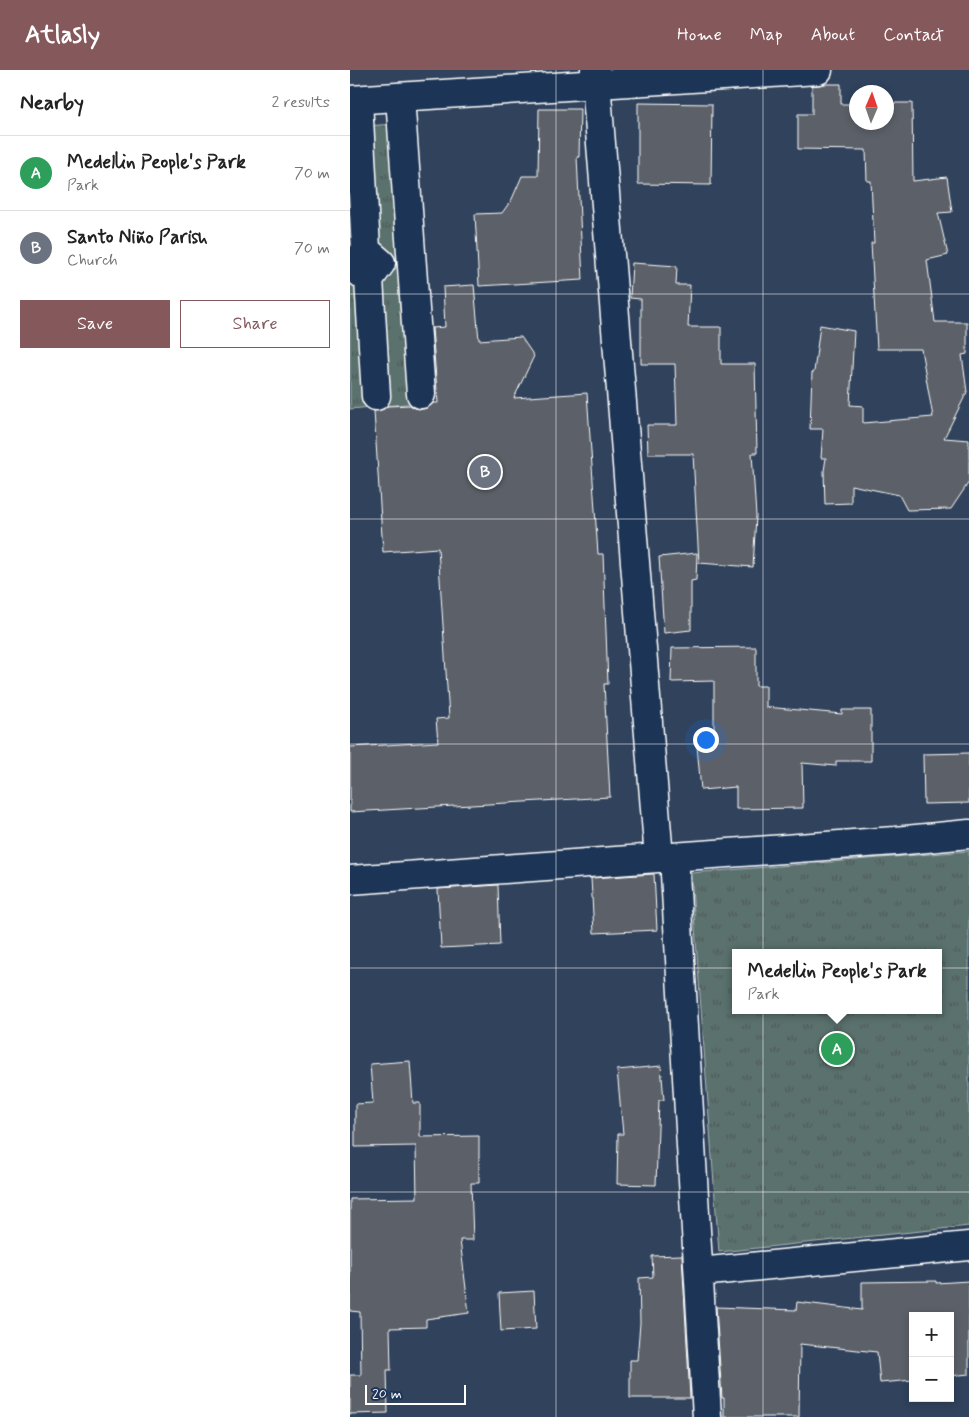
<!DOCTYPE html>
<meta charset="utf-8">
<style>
body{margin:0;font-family:Mynerve,sans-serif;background:#f6f6f6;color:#222}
.controls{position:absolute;right:15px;bottom:15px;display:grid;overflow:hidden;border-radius:0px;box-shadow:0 2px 8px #0003}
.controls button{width:45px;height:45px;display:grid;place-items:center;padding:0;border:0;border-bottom:1px solid #e0e0e0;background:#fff;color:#222;font:25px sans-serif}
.compass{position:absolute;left:499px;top:15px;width:45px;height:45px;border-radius:50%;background:#fff;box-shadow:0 2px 8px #0003;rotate:2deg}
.scale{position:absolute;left:15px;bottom:12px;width:101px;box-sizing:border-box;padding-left:5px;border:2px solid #fff;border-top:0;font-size:14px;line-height:18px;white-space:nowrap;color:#fff;-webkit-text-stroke:4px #1d3557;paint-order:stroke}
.you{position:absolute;left:355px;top:669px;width:18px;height:18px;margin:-12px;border:4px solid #fff;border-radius:50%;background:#1a73e8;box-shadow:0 0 0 8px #1a73e833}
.badge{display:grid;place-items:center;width:32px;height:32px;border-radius:50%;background:#85585c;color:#fff;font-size:16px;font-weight:700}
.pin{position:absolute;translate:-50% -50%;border:2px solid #fff;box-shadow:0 1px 5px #0006}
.popup{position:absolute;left:382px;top:879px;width:210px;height:65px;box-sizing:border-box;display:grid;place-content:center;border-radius:0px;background:#fff;filter:drop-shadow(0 1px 4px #0005);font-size:16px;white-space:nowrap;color:#767676}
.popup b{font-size:19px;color:#222}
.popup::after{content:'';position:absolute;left:50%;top:100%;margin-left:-10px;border:10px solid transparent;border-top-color:#fff}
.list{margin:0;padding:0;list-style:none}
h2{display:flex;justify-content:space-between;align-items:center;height:65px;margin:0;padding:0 20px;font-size:21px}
h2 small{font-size:16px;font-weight:400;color:#767676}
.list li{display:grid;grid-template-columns:32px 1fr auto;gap:15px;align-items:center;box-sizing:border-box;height:75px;padding:0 20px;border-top:1px solid #e0e0e0}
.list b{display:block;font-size:19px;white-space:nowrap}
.list p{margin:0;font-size:16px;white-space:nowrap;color:#767676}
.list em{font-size:16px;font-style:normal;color:#767676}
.actions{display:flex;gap:10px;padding:15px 20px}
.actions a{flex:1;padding:11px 0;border:1px solid #85585c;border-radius:0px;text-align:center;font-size:18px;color:#85585c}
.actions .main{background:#85585c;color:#fff}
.map{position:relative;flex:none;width:619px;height:1347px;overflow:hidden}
header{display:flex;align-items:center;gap:30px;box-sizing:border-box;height:70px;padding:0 25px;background:#85585c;color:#fff}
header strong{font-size:24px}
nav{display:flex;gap:28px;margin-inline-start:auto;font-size:18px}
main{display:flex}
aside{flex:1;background:#fff}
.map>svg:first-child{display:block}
</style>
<header>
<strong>Atlasly</strong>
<nav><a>Home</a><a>Map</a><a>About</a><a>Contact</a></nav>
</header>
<main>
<aside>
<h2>Nearby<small>2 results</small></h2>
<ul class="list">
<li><span class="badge" style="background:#2e9e5b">A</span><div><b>Medellin People's Park</b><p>Park</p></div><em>70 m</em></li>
<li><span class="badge" style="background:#6b7280">B</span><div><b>Santo Niño Parish</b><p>Church</p></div><em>70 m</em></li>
</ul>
<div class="actions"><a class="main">Save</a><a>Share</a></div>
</aside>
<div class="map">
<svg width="619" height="1347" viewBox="0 0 619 1347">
<defs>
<pattern id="park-tufts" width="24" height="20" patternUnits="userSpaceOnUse" patternTransform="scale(1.25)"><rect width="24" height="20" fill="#5a716d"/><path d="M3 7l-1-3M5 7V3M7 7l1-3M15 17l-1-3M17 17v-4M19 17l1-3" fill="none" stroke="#515958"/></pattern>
</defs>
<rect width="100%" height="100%" fill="#30425c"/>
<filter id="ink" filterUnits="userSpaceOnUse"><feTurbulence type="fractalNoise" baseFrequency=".02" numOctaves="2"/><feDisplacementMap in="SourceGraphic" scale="10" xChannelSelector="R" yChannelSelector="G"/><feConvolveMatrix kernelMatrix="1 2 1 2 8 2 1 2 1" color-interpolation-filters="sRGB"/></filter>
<g filter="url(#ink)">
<path fill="url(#park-tufts)" stroke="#acb8b6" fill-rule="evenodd" d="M 60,53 L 79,332 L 0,339 L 0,57 Z
M 619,781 L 619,1156 L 369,1182 L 341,803 ZM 386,883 L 588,883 L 588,940 L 386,940 Z"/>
<path fill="#5b6167" stroke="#fff" d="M 475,14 L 491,14 L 491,34 L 506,34 L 506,52 L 536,52 L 536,33 L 562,33 L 563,111 L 597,107 L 602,142 L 588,143 L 598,185 L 577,190 L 585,252 L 617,252 L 617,284 L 612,285 L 617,322 L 594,368 L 619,370 L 619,412 L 601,439 L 557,440 L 549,425 L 501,415 L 501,433 L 475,434 L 474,401 L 476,388 L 471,388 L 473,359 L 460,359 L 462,302 L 464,302 L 470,255 L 504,261 L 500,335 L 513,336 L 513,353 L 583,347 L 571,279 L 527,279 L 521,173 L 524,173 L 521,111 L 517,111 L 516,80 L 448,79 L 448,44 L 462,44 L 462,16 Z
M 288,33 L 362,34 L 361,115 L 288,114 Z
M 189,39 L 230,39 L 229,87 L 227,87 L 233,210 L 129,216 L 125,144 L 152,143 L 162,129 L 172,106 L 188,106 Z
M 282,193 L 327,196 L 326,215 L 340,215 L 338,257 L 371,257 L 371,294 L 405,294 L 407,383 L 402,383 L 406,446 L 403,497 L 349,493 L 343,384 L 298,384 L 297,355 L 327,355 L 325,294 L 291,294 L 291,229 L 280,228 Z
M 124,215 L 129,270 L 171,267 L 184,286 L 164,328 L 237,323 L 248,484 L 253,484 L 258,614 L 254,614 L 260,727 L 0,742 L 0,677 L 88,672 L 86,649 L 99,648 L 88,478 L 33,482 L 24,341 L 34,339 L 37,336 L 60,335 L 65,338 L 73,339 L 79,337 L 83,333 L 88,333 L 82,258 L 95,257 L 93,217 Z
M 347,483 L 346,510 L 341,511 L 341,560 L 314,563 L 309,487 Z
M 406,577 L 406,616 L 416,616 L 416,637 L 492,644 L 492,640 L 521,640 L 521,691 L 486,691 L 486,696 L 452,693 L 453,738 L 386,739 L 386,717 L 351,720 L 346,665 L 364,663 L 364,611 L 321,612 L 322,578 Z
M 619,683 L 619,733 L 574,734 L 573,684 Z
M 304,804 L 307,860 L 244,863 L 241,808 Z
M 148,815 L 150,875 L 91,878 L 88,819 Z
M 60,991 L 63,1033 L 70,1033 L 70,1067 L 129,1066 L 129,1113 L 121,1113 L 123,1170 L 110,1170 L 119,1243 L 76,1249 L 76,1257 L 40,1258 L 41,1300 L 37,1300 L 38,1343 L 0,1344 L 0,1305 L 11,1305 L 10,1242 L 0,1241 L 0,1129 L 67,1128 L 66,1076 L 5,1077 L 5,1034 L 23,1033 L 20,994 Z
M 311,996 L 314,1030 L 309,1030 L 306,1115 L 267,1114 L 268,1064 L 273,1064 L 267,1000 Z
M 332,1185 L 340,1328 L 280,1328 L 280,1290 L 287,1290 L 290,1253 L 289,1208 L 303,1207 L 302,1186 Z
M 586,1211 L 586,1213 L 619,1211 L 619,1304 L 600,1306 L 600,1246 L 563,1246 L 563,1310 L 530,1313 L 527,1282 L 450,1274 L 449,1347 L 374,1347 L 374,1328 L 372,1328 L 366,1237 L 446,1240 L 447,1232 L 512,1240 L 512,1212 Z
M 184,1221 L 186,1259 L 151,1261 L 149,1223 Z"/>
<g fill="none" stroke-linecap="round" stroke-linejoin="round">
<defs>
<path id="minor" d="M 245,0 L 309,788
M 50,27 L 71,324
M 8,30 L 16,180 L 2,197 L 19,209 L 31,193 L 16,180
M 19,209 L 26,326
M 324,787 L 357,1347
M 0,810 L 545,771 L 619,764
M 349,1202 L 619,1176"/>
<path id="major" d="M 0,30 L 468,0"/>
</defs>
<use href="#minor" stroke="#fff" stroke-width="31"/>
<use href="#major" stroke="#fff" stroke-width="31"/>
<use href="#minor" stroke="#1d3557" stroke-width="28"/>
<use href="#major" stroke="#1d3557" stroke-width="28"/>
</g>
</g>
<path fill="none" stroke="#fff" stroke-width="1" stroke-opacity="0.55" d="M 206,0 L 206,1347M 413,0 L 413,1347M 0,224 L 619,224M 0,449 L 619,449M 0,674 L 619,674M 0,898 L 619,898M 0,1122 L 619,1122"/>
</svg>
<div class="controls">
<button>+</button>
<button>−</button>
</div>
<svg class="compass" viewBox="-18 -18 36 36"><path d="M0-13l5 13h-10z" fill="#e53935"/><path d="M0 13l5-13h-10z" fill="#767676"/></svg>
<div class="scale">20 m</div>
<div class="you"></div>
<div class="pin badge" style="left:487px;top:979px;background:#2e9e5b">A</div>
<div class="popup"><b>Medellin People's Park</b>Park</div>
<div class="pin badge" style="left:135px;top:402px;background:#6b7280">B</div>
</div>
</main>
